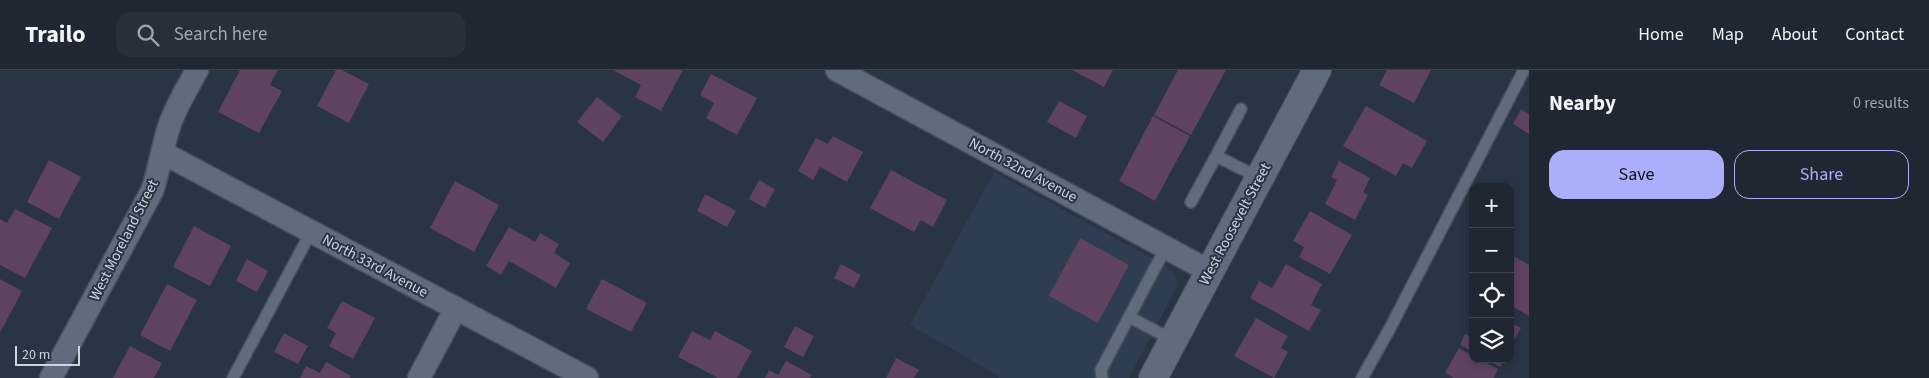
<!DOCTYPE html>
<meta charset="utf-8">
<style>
body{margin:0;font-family:"Source Sans 3",sans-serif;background:#272f3b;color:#f1f3f6}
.controls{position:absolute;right:15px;bottom:15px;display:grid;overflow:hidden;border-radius:10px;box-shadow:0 2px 8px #0003}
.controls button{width:45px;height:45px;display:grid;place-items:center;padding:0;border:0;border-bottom:1px solid #3c444e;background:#1f2733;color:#f1f3f6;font:25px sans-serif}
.scale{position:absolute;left:15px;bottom:12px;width:65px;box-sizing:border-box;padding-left:5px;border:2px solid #ced5df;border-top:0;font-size:14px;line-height:18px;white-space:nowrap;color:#ced5df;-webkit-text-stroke:4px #293444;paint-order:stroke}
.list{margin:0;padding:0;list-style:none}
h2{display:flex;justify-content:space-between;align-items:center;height:65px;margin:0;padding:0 20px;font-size:21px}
h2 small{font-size:16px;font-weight:400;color:#a1a5ac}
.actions{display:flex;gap:10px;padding:15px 20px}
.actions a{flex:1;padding:11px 0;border:1px solid #abaffb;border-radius:15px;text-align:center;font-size:18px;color:#abaffb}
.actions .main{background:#abaffb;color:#111}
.icon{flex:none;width:28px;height:28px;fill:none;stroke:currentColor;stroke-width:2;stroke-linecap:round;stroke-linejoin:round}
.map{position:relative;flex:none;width:1529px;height:308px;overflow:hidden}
header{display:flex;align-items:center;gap:30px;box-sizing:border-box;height:70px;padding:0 25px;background:#1f2733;border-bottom:1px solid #3c444e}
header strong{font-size:24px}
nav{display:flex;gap:28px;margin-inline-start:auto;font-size:18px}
.search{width:350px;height:45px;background:#272f3b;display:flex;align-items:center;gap:12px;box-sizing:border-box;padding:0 18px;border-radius:15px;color:#a1a5ac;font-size:19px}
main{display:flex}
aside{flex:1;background:#1f2733}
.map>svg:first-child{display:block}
</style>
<header>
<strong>Trailo</strong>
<div class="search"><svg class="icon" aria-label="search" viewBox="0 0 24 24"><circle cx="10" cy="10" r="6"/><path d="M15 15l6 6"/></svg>Search here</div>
<nav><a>Home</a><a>Map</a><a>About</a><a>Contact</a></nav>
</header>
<main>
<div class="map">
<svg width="1529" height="308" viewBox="0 0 1529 308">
<rect width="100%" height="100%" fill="#293444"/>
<path fill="#2f3d53" d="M 994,102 L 1168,197 L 1176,205 L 1177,216 L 1129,308 L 998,308 L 999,306 L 910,255 Z"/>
<path fill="#5e425f" d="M 240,0 L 278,0 L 270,15 L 282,21 L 259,63 L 218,42 Z
M 336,0 L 342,0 L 369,14 L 349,53 L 317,36 Z
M 613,0 L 683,0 L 661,41 L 635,27 L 641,15 Z
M 1072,0 L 1113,0 L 1104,17 Z
M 1178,0 L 1226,0 L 1191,65 L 1154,45 Z
M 1387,0 L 1431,0 L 1414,33 L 1379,15 Z
M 711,4 L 757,28 L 737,65 L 706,48 L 714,33 L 700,25 Z
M 597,27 L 622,46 L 603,72 L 577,52 Z
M 1059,31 L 1087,46 L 1076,68 L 1047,52 Z
M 1366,36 L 1427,71 L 1412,98 L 1403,93 L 1396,106 L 1343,76 Z
M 1521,39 L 1529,44 L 1529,64 L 1513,54 Z
M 1153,46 L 1190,66 L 1155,131 L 1119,111 Z
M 833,66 L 863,82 L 847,112 L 820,97 L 813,110 L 798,101 L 816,68 L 828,74 Z
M 49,90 L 81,107 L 59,149 L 27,132 Z
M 1339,91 L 1370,108 L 1363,122 L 1368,125 L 1355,150 L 1325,134 L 1337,110 L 1331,107 Z
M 891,100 L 947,130 L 933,157 L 921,150 L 914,162 L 870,138 Z
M 759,110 L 775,119 L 765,138 L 749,129 Z
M 455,111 L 499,135 L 474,182 L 430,158 Z
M 705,124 L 736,141 L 727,157 L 697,141 Z
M 15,139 L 52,158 L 25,208 L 0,195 L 0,149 L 7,153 Z
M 1310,141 L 1352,165 L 1330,204 L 1299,187 L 1304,177 L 1293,171 Z
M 194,156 L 231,176 L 210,216 L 173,197 Z
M 509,157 L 535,172 L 540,163 L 559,174 L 554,183 L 570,193 L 556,218 L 509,191 L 501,205 L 486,196 Z
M 1080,168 L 1129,195 L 1098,253 L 1049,226 Z
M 1512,185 L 1529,195 L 1529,246 L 1510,235 L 1510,188 Z
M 247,189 L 268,201 L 257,222 L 236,211 Z
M 841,194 L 861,205 L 854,218 L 834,208 Z
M 1286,194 L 1322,214 L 1311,235 L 1321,240 L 1309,261 L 1250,228 L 1259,211 L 1272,218 Z
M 0,209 L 22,221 L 0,263 Z
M 602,209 L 647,233 L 631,262 L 586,239 Z
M 167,214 L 197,230 L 170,281 L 140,265 Z
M 342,231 L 375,248 L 353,289 L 329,276 L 336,263 L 327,258 Z
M 1256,248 L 1288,266 L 1281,278 L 1288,282 L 1274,308 L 1234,286 Z
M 1510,252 L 1521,258 L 1510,277 Z
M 795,256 L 814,266 L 803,287 L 784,277 Z
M 692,261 L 710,270 L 715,261 L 752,281 L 737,308 L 718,308 L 678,287 Z
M 284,263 L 308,276 L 298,294 L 274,282 Z
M 1465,264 L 1473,268 L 1473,282 L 1460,275 Z
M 130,276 L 162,293 L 154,308 L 113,308 Z
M 1459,278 L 1473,286 L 1473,289 L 1479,289 L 1498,299 L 1494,308 L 1454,308 L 1445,303 Z
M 896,288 L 919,300 L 914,308 L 886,308 Z
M 1486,289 L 1504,289 L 1500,297 Z
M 786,291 L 812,305 L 810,308 L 765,308 L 769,300 L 778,305 Z
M 326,292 L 351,306 L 350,308 L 300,308 L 306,296 L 320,303 Z"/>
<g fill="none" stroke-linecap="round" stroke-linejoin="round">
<defs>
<path id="service" d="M 1216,86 L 1241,39
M 1191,132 L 1216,86 L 1260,108
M 1129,247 L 1173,270
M 233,308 L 311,162
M 1102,308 L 1101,300 L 1166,177
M 1362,308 L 1389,260 L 1524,0"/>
<path id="minor" d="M 837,0 L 1209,201
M 163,83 L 587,308
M 51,308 L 152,121 C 159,101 162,80 168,60 C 174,39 187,19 197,0
M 419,308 L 456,238"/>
<path id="tertiary" d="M 1153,308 L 1317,0"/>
</defs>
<use href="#service" stroke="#474f5d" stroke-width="14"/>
<use href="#minor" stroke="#474f5d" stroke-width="25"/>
<use href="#tertiary" stroke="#474f5d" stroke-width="30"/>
<use href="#service" stroke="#606c7e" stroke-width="11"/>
<use href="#minor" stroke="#606c7e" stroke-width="22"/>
<use href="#tertiary" stroke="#606c7e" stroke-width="28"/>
</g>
<g text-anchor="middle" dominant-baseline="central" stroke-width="4" stroke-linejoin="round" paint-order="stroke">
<g font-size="15" fill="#ced5df" stroke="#293444">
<text transform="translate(1023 100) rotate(28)">North 32nd Avenue</text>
<text transform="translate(1235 154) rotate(-62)">West Roosevelt Street</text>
<text transform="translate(124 170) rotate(-63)">West Moreland Street</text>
<text transform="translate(375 196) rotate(28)">North 33rd Avenue</text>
</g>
</g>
</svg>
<div class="controls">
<button>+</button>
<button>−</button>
<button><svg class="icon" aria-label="locate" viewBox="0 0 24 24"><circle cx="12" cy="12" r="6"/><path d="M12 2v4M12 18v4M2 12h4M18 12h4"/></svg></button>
<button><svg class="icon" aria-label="layers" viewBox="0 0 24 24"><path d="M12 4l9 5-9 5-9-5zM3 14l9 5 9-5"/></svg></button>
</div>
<div class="scale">20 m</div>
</div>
<aside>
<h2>Nearby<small>0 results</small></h2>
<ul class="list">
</ul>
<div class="actions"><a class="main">Save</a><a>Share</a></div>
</aside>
</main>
